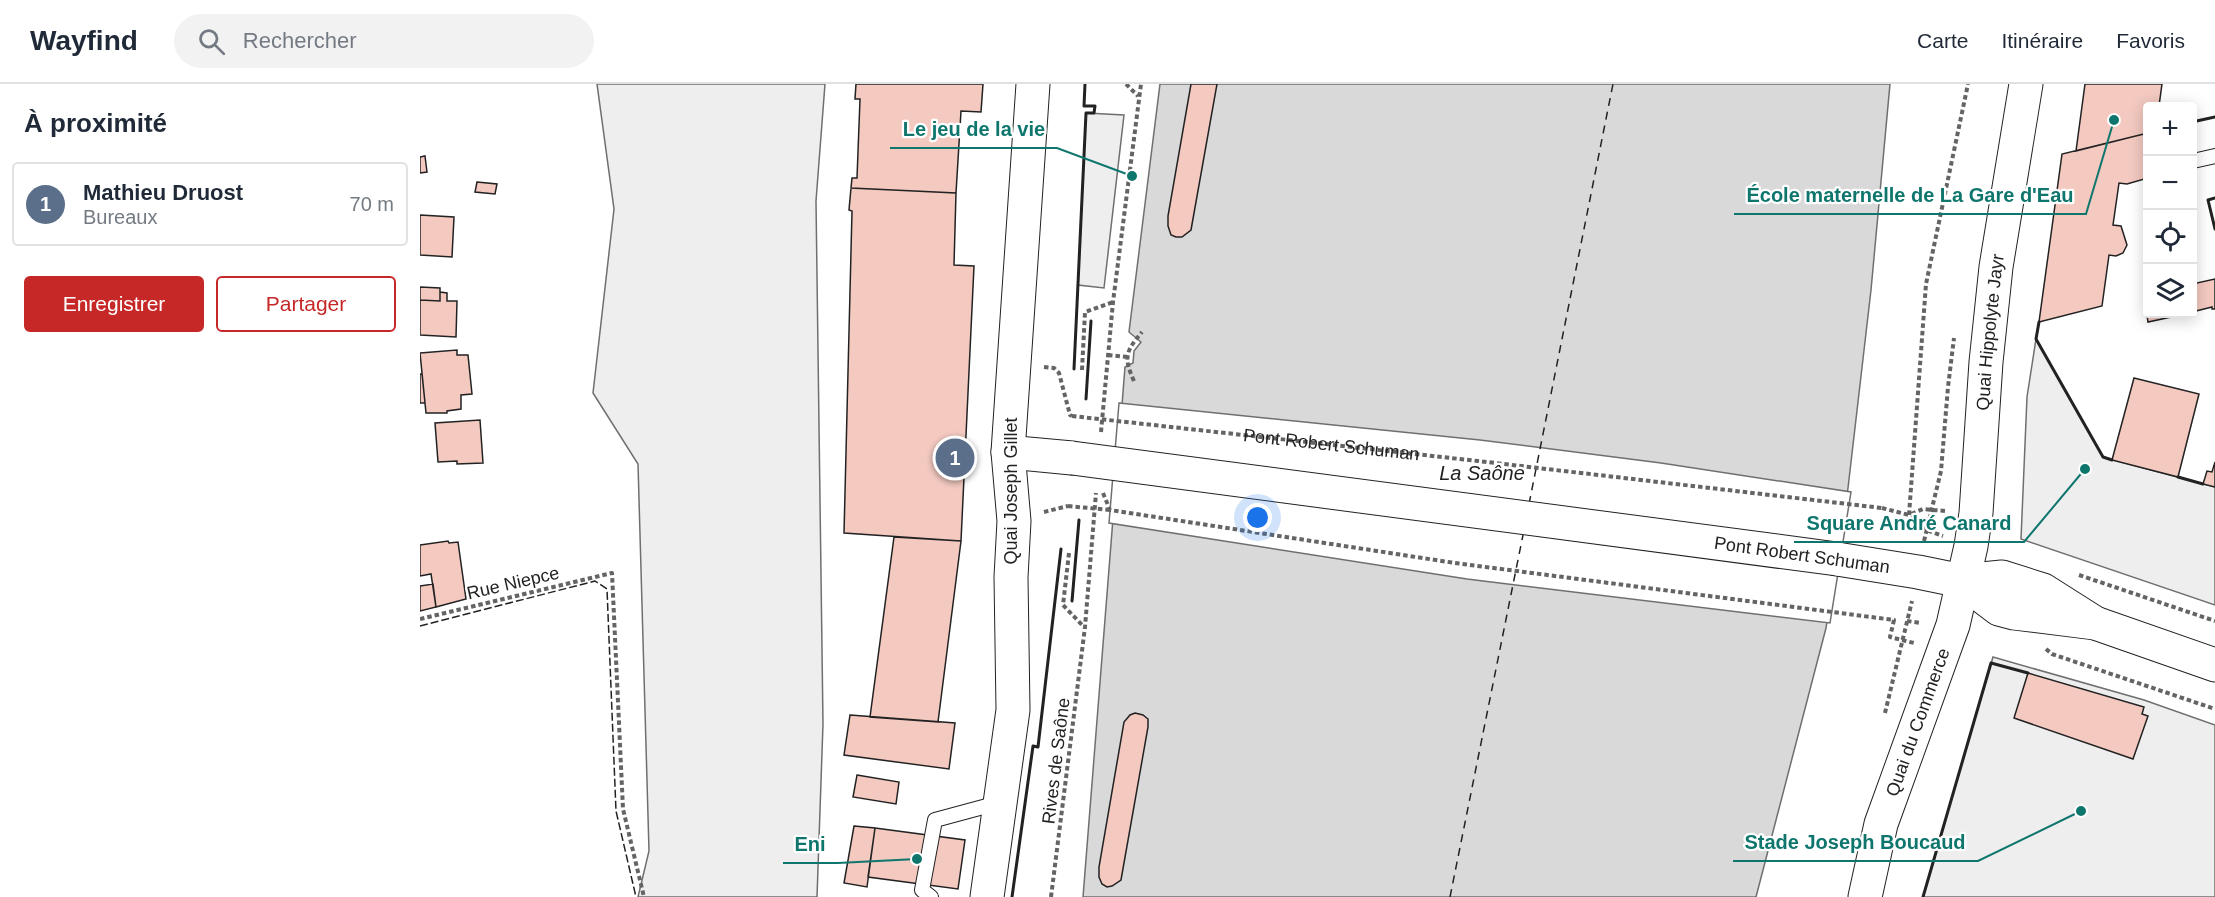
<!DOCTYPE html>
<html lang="fr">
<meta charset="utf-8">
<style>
body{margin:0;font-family:Arial,sans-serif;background:#f2f2f3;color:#1f2937}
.controls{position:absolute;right:18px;top:18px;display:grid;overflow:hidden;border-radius:6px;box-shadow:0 3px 15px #0003}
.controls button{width:54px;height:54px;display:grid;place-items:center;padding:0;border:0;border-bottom:2px solid #e0e1e3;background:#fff;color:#1f2937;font:30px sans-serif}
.you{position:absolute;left:838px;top:434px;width:21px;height:21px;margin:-15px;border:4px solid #fff;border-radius:50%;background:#1a73e8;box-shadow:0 0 0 9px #1a73e833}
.badge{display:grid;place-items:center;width:39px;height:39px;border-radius:50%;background:#c62828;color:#fff;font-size:20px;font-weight:700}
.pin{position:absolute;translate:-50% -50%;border:3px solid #fff;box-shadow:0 2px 6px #0006}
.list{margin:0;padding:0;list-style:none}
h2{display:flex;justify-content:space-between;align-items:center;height:78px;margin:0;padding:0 24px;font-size:26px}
h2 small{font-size:20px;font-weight:400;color:#747a83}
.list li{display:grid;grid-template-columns:39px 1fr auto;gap:18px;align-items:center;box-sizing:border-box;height:84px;margin:0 12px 12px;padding:0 12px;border:2px solid #e0e1e3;border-radius:6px}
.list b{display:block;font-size:22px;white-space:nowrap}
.list p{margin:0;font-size:20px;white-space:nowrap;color:#747a83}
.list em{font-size:20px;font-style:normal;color:#747a83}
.actions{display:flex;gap:12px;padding:18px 24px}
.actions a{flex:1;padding:14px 0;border:2px solid #c62828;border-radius:6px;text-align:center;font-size:21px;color:#c62828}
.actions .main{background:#c62828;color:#fff}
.icon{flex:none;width:33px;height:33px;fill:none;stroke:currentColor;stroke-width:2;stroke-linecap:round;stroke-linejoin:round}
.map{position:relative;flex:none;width:1795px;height:813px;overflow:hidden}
header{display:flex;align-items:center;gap:36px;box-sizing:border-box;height:84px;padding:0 30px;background:#fff;border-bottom:2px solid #e0e1e3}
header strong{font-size:28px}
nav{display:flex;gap:33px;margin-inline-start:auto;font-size:21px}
.search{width:420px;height:54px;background:#f2f2f3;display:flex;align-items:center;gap:15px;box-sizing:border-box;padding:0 21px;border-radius:33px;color:#747a83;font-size:22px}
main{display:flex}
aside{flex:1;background:#fff}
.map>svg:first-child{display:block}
</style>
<header>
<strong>Wayfind</strong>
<div class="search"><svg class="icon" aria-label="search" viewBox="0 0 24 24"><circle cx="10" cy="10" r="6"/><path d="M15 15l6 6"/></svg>Rechercher</div>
<nav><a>Carte</a><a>Itinéraire</a><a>Favoris</a></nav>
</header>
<main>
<aside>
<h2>À proximité<small></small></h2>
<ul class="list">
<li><span class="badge" style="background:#5c6f8a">1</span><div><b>Mathieu Druost</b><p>Bureaux</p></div><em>70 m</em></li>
</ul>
<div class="actions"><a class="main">Enregistrer</a><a>Partager</a></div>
</aside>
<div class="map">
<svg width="1795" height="813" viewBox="0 0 1795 813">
<rect width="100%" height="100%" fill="#fff"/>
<path fill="#eee" stroke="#6f6f6f" stroke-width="1.5" d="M 177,0 L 405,0 L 396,117 L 403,640 L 397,813 L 218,813 L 229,767 L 218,380 L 173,309 L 194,125 Z
M 666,29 L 704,31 L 684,204 L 658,201 Z
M 1616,255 L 1683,373 L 1795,403 L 1795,521 L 1601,455 L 1607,313 Z
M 1573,573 L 1724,616 L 1795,641 L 1795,813 L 1503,813 Z"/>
<path fill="#d9d9d9" stroke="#6f6f6f" stroke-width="1.5" d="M 740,0 L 1470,0 L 1451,206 L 1428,404 L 1406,544 L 1336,813 L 663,813 L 705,283 L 713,279 L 714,267 L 721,258 L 709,248 Z"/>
<path fill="#fff" stroke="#6f6f6f" stroke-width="1.5" d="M 699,319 L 1060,356 L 1241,379 L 1431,408 L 1410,539 L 1047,495 L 689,439 Z"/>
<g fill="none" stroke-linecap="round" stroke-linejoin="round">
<path stroke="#222" stroke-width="1.5" stroke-dasharray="8 6" stroke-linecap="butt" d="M 1109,420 L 1193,0
M 1030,813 L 1103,451"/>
</g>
<path fill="#f3c9c0" stroke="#222" stroke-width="1.5" d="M 436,0 L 563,0 L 561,28 L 541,27 L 536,109 L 431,104 L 432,94 L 437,94 L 440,15 L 435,15 Z
M 771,0 L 797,0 L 771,146 L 762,153 L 756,153 L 751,151 L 748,142 L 748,132 Z
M 1665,0 L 1742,0 L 1739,22 L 1728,22 L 1728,49 L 1656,67 Z
M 1728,49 L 1728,94 L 1707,100 L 1699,99 L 1693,141 L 1701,142 L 1707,161 L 1703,169 L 1696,172 L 1689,171 L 1682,222 L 1619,238 L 1642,70 Z
M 5,72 L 7,88 L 0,89 L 0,73 Z
M 57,98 L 77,100 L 75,110 L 55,108 Z
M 431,104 L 536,109 L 534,181 L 554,182 L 541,457 L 424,449 L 432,127 L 429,126 Z
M 0,131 L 34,133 L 32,173 L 0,171 Z
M 1795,195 L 1795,225 L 1792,225 L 1792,223 L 1772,228 L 1772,200 Z
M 0,203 L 20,204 L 20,217 L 0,216 Z
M 20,208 L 27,209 L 27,217 L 37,217 L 36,253 L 0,251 L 0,216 L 20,217 Z
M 1728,211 L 1728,230 L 1765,230 L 1728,238 L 1724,212 Z
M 37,266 L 37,271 L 48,271 L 52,310 L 41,311 L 41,325 L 27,327 L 27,329 L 6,329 L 0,269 Z
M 0,290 L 2,290 L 5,319 L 0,319 Z
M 1714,294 L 1779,310 L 1758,393 L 1692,376 Z
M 60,336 L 63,379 L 37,380 L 37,377 L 18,378 L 15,339 Z
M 1795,378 L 1795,403 L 1783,400 L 1787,387 L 1792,388 Z
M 474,453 L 541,457 L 518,638 L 450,633 Z
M 28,457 L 29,459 L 38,458 L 46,515 L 16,523 L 11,490 L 0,492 L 0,461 Z
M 13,500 L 16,523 L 0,527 L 0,502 Z
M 1608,589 L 1724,623 L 1722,630 L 1728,632 L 1713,675 L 1594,634 Z
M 715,629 L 723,631 L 728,635 L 728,643 L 701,796 L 692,802 L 687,803 L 682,800 L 679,793 L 679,783 L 704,638 L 710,631 Z
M 430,631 L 535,639 L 529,685 L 424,671 Z
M 437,691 L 479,698 L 476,720 L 433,713 Z
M 434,742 L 455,744 L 447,803 L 424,799 Z
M 455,744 L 545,756 L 538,805 L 448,793 Z"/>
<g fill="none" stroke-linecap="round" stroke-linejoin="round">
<defs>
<path id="lane" d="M 1773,77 L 1795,72
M 511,813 L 502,806 L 515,736 L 578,719"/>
<g id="primary">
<path d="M 588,368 L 652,374"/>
<path d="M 1417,475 L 1498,488 L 1542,497 L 1582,493 L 1623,506 L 1675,539"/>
<path d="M 1542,497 L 1579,525 L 1594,529 L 1675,539 L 1795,581"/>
<path d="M 567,813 L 593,626 L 591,493 L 594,437 L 588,368 L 613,0"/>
<path id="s1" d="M 1445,813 L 1461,740 L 1533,541 L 1551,462 L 1556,429 L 1566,278 L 1576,183 L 1606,0"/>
</g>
</defs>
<use href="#lane" stroke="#222" stroke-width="16"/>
<use href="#primary" stroke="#222" stroke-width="35"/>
<path stroke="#646464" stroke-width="4" stroke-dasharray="4.5 3" stroke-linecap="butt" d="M 706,0 L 718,12
M 688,271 L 708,273
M 624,283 L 634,284 L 639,289 L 650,331 L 652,332
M 662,286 L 665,228 L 693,218
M 714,297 C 703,273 706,267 722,248
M 681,348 L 693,218 L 721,0
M 683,409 L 690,426 L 1035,479 L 1474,536 L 1470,553 L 1494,559
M 1462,424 L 1489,431 L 1506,446 L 1523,452
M 1525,427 L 1503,425 L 1489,431 L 1506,200 L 1548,0
M 624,428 L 648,422
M 1504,457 L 1521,387 L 1528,303 L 1534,254
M 649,469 L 643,521 L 664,543
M 1659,491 L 1795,537
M 0,535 L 192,489 L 203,725 L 224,813
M 1487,537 L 1501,539
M 1626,565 L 1632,570 L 1795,625
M 1465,629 L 1492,517
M 631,813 L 665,543 L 676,409"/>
<use href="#lane" stroke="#fff" stroke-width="14"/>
<use href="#primary" stroke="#fff" stroke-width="33"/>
<defs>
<path id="primary-bridge" d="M 652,374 L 1417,475"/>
</defs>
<use href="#primary-bridge" stroke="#222" stroke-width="35" stroke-linecap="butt"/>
<g stroke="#646464" stroke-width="4" stroke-dasharray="4.5 3" stroke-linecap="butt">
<path id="s2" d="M 652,332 L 1058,377 L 1462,424"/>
<path d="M 648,422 L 690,426"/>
</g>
<use href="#primary-bridge" stroke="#fff" stroke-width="33"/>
<path stroke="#222" stroke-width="1.5" stroke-dasharray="8 3" stroke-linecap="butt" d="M 0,542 L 175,497 L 187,505 L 196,727 L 216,813"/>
<path stroke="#222" stroke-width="3" d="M 1772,38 L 1795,33
M 1795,114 L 1788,116 L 1795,145
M 1619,238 L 1616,255 L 1683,373 L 1692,376
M 654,285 L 666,29 L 674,29 L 675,22 L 664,22 L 665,0
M 666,315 L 671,237
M 1758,393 L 1783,400
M 652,517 L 659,436
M 592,813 L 613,662 L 618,663 L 641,465
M 1503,813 L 1571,579 L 1608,589"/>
</g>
<g text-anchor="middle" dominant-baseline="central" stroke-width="4.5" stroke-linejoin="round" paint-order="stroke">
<g font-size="18" fill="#222" stroke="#fff">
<text stroke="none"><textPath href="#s1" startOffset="582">Quai Hippolyte Jayr</textPath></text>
<text stroke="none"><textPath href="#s2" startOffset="261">Pont Robert Schuman</textPath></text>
<text transform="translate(591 407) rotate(-90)">Quai Joseph Gillet</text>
<text transform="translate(1382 471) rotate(8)">Pont Robert Schuman</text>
<text transform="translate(93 499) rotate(-13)">Rue Niepce</text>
<text stroke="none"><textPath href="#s1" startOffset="183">Quai du Commerce</textPath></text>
<text transform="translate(636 677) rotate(-83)">Rives de Saône</text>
</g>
<g font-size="20" font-style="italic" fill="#222" stroke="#fff">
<text x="1062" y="389">La Saône</text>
</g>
</g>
<path fill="none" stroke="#0f766e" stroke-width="2" d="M712 92L637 64H470M1694 36L1666 130H1314M1665 385L1604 458H1374M1661 727L1558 777H1313M497 775L418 779H363"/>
<g fill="#0f766e" stroke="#fff" stroke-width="2">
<circle cx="712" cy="92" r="6"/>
<circle cx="1694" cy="36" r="6"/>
<circle cx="1665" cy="385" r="6"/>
<circle cx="1661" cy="727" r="6"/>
<circle cx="497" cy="775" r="6"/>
</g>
<g font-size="20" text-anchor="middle" font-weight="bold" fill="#0f766e" stroke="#fff" stroke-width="4.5" stroke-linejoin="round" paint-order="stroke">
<text x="554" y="52">Le jeu de la vie</text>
<text x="1490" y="118">École maternelle de La Gare d'Eau</text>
<text x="1489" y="446">Square André Canard</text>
<text x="1435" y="765">Stade Joseph Boucaud</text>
<text x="390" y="767">Eni</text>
</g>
</svg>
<div class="controls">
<button>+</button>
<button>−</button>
<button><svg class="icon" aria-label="locate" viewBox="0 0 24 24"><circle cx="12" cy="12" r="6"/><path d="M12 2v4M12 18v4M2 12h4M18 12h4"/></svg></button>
<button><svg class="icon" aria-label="layers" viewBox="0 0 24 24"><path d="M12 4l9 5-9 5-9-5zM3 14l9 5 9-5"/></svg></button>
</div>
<div class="you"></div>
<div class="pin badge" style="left:535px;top:374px;background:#5c6f8a">1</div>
</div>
</main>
